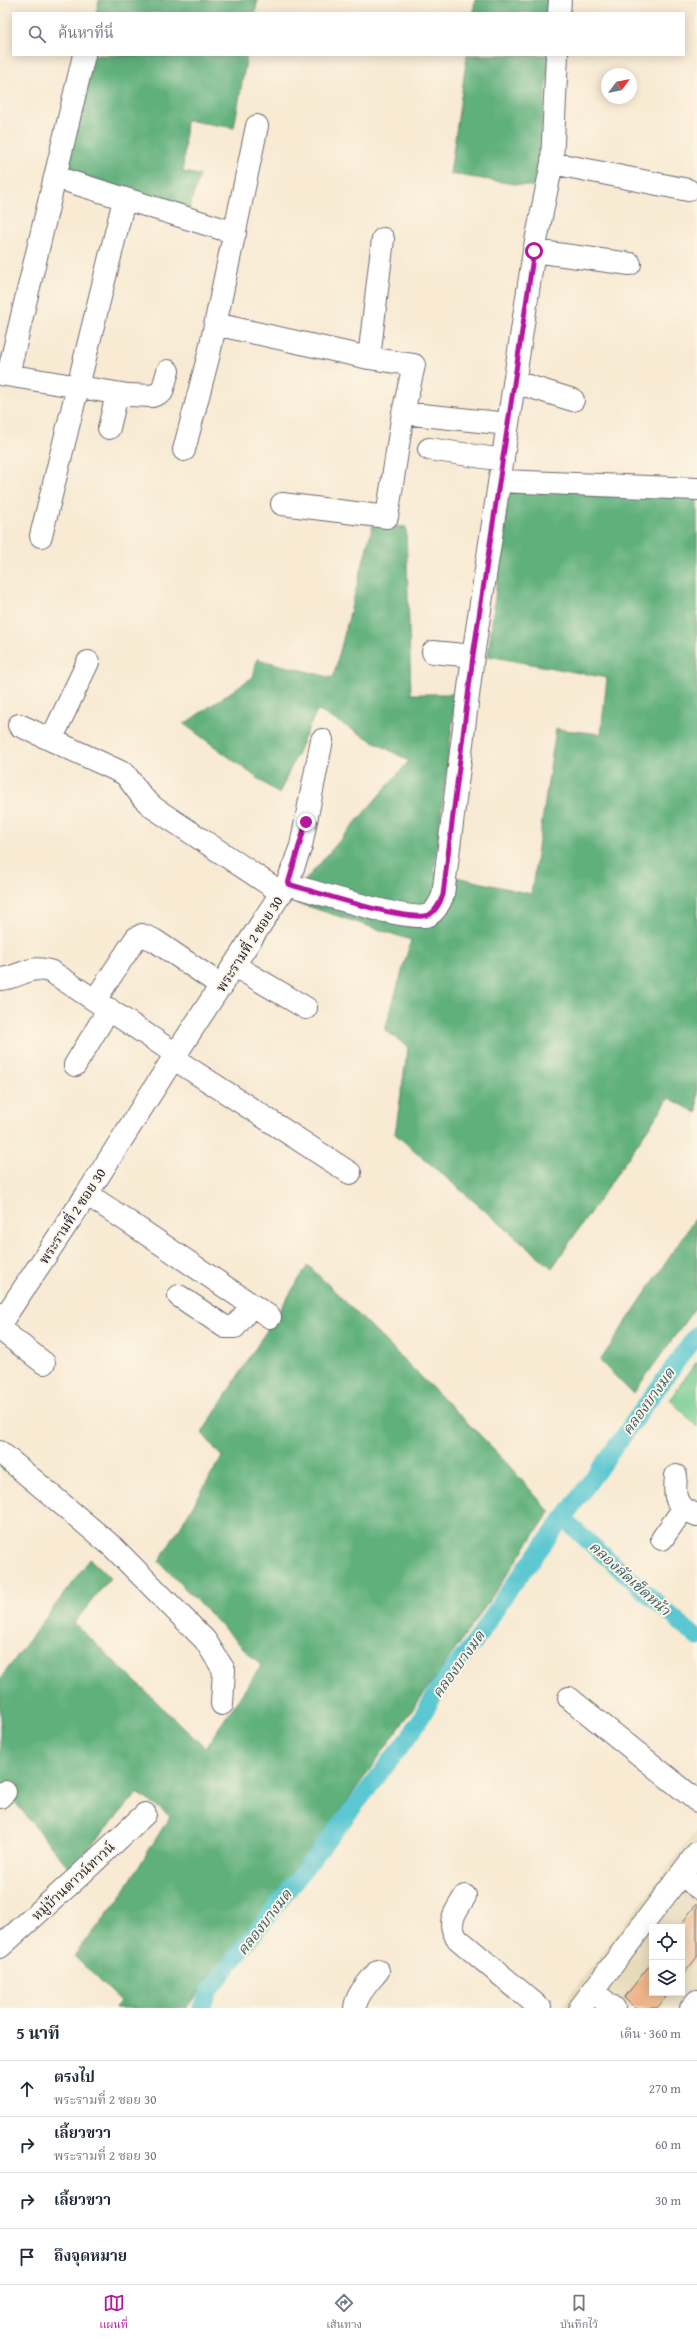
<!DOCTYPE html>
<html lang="th">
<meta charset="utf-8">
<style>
body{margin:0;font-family:"Gentium Book Plus","Noto Serif Thai",serif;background:#f6f6f7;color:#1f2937}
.controls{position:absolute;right:12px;bottom:12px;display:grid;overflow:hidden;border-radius:0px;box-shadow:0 2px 10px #0003}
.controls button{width:36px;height:36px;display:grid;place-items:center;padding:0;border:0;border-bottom:1px solid #e0e1e3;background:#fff;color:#1f2937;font:20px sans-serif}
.compass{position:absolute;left:601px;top:68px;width:36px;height:36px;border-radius:50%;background:#fff;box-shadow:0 2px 10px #0003;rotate:58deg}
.stop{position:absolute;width:12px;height:12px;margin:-9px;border:3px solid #b5179e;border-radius:50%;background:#fff}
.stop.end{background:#b5179e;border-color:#fff;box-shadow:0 1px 4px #0008}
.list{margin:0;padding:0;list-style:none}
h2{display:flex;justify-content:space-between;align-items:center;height:52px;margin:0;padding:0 16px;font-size:17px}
h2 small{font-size:13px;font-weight:400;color:#747a83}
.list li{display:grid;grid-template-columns:26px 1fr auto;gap:12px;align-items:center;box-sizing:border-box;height:56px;padding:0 16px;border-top:1px solid #e0e1e3}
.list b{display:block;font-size:15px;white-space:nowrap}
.list p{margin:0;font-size:13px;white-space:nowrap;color:#747a83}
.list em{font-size:13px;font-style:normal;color:#747a83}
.icon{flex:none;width:22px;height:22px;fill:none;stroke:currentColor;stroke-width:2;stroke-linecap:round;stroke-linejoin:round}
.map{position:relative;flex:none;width:697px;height:2008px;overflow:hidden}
.search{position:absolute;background:#fff;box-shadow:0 2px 10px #0003;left:12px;right:12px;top:12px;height:44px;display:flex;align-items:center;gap:10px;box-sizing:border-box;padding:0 14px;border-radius:0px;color:#747a83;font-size:15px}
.sheet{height:276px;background:#fff}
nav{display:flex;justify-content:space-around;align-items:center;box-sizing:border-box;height:56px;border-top:1px solid #e0e1e3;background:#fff;font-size:11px;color:#747a83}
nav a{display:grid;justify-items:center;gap:2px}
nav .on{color:#b5179e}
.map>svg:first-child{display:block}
</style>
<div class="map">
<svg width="697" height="2008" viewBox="0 0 697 2008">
<rect width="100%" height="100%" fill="#fcf5e5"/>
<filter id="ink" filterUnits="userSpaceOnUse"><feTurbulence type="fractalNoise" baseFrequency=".025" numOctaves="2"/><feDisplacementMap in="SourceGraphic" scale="8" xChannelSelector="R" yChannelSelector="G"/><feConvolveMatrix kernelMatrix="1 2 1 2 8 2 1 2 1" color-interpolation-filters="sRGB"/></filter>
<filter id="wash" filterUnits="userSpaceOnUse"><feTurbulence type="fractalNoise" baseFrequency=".012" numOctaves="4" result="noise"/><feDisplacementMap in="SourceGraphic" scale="16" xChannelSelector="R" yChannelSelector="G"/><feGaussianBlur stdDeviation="0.9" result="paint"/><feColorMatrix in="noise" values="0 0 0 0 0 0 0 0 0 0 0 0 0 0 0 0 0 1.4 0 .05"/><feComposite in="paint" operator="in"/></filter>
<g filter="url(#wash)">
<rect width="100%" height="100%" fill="#f8ead3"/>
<path fill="#e6daba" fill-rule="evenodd" d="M 697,1830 L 697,2002 L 692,2008 L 560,2008 ZM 652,1927 L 682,1927 L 682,1993 L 652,1993 Z"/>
<path fill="#77cd92" stroke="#4c7866" d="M 697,1361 L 697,1427 L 670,1399 Z"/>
<path fill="#61b07c" stroke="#42695c" d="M 99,0 L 258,0 L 255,13 L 96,13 Z
M 475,0 L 557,0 L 555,13 L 473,13 Z
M 88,55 L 247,55 L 234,128 L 186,120 L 183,172 L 200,175 L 189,209 L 66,171 Z
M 467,55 L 550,55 L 535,187 L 450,174 Z
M 508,488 L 697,494 L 697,1113 L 669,1098 L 552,1268 L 395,1134 L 408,1047 L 385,1030 L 411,940 L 292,901 L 308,877 L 409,761 L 317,710 L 279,794 L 184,724 L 253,677 L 257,659 L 333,678 L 373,524 L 406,527 L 411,694 L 456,694 L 434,872 L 531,894 L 556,729 L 601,734 L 607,678 L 488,656 Z
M 697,1216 L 697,1305 L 633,1394 L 600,1361 Z
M 308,1265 L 495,1450 L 550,1512 L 460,1643 L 333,1821 L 187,2008 L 114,2008 L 121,2001 L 74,1956 L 117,1902 L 170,1816 L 138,1793 L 70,1869 L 0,1784 L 0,1679 L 90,1559 L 110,1578 L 74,1623 L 205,1748 L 261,1666 L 159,1562 L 222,1457 L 202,1433 Z"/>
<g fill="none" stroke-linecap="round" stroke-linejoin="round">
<path stroke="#5ac7d1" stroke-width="17" d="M 563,1519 L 697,1638
M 201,2008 L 210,1990 L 412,1733 L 443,1681 L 477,1639 L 506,1594 L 563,1519 L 697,1334"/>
</g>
<g id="blocks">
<path fill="#edb285" d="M 697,1903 L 697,1957 L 682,1976 L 682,1923 Z
M 652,1962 L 652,1993 L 669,1993 L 657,2008 L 636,2008 L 624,1998 Z"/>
</g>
</g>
<g filter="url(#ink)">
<use href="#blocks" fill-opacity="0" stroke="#6d6870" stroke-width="1"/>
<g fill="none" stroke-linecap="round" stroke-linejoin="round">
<defs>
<path id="minor" d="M 559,13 L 560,0
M 552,163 L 688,190
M 55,177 L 235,233
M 383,239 L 369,358 L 414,365 L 403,413
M 534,251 L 630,264
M 215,324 L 369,358
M 0,374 L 128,395 L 152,396 L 162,392 L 168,371
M 8,375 L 84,55
M 515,382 L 573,400
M 109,428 L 117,394
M 429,449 L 503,460
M 184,450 L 209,354 L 257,126
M 500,481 L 697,489
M 282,504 L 387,517 L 403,413 L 508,424
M 41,536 L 124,200
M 433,652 L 473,656
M 19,725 L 125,774 L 143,798 L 154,808 L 282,893
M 51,740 L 88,662
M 287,884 L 301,846 L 322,740
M 235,966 L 306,1008
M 0,979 C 21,978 29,963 52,972 L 176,1054
M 95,1000 L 136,938 L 142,935 L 154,940 L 222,986
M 173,1058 L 350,1173
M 75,1065 L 109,1009
M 87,1194 L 270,1317
M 179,1296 L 225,1327 L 235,1327 L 252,1305
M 0,1324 L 87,1194 L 176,1054 L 287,884 C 313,891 410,923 429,915 C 436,911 440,903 443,895 L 473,656 L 534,251 L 552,163 L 557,55
M 0,1329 L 44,1363
M 0,1452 L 113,1547 L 205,1640 L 224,1670 L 222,1704
M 676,1476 C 674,1498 674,1506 697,1515
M 662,1539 L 683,1509
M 569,1698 L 697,1801
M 0,1797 L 5,1792
M 681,1874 L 697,1887
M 465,1896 C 456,1912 445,1922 458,1939 L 540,2008
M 0,1947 L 79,1876 L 145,1814
M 593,1992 L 614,2008
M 355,2008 C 356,1994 370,1981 378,1971
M 580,2008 L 697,1853
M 691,2008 L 697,2001"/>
</defs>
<use href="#minor" stroke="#6d6870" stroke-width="24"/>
<use href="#minor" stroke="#fff" stroke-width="22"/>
</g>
</g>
<g fill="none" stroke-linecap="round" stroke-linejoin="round" filter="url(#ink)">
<path stroke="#b5179e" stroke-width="5" d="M 306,822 L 288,884 C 313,891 409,923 429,915 C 436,911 440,903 443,895 L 473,656 L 534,251"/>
</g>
<g text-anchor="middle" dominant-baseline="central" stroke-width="4" stroke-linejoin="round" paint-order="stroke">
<g font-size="14" fill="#22223b" stroke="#fcf5e5">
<text transform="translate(249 944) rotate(-57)">พระรามที่ 2 ซอย 30</text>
<text transform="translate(72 1216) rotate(-57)">พระรามที่ 2 ซอย 30</text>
<text transform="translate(73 1881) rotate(-43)">หมู่บ้านดาวน์ทาวน์</text>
</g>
<g font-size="15" font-style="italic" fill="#365c70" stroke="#fcf5e5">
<text transform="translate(648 1401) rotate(-54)">คลองบางมด</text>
<text transform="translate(630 1578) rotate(42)">คลองลัดเช็ดหน้า</text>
<text transform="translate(458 1664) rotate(-54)">คลองบางมด</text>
<text transform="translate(264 1922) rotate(-52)">คลองบางมด</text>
</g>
</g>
</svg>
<div class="controls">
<button><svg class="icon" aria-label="locate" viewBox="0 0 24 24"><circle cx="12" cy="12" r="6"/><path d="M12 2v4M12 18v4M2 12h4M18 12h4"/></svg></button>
<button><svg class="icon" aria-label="layers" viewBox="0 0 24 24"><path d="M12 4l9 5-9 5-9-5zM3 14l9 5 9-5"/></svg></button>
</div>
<svg class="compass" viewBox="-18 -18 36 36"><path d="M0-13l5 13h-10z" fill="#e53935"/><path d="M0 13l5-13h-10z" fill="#747a83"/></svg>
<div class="stop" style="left:534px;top:251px"></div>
<div class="stop end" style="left:306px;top:822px"></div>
<div class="search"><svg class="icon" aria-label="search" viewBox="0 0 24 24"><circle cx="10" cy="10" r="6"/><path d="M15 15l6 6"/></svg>ค้นหาที่นี่</div>
</div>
<section class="sheet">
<h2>5 นาที<small>เดิน · 360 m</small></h2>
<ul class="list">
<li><svg class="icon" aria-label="ahead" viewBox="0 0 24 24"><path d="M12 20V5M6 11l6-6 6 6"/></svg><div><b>ตรงไป</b><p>พระรามที่ 2 ซอย 30</p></div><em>270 m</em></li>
<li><svg class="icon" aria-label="right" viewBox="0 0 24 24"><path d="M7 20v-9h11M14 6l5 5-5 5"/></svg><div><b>เลี้ยวขวา</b><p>พระรามที่ 2 ซอย 30</p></div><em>60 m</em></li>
<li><svg class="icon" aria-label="right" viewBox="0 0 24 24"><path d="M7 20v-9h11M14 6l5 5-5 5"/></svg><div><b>เลี้ยวขวา</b></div><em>30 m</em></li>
<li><svg class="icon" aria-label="arrive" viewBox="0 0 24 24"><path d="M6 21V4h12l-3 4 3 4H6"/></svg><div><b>ถึงจุดหมาย</b></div></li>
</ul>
</section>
<nav>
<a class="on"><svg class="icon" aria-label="map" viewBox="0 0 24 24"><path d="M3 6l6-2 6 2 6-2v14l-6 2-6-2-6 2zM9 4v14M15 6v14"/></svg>แผนที่</a>
<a><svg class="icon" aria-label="directions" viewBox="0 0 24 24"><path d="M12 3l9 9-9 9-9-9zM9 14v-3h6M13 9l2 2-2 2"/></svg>เส้นทาง</a>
<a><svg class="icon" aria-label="saved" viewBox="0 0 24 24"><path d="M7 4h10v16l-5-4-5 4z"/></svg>บันทึกไว้</a>
</nav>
